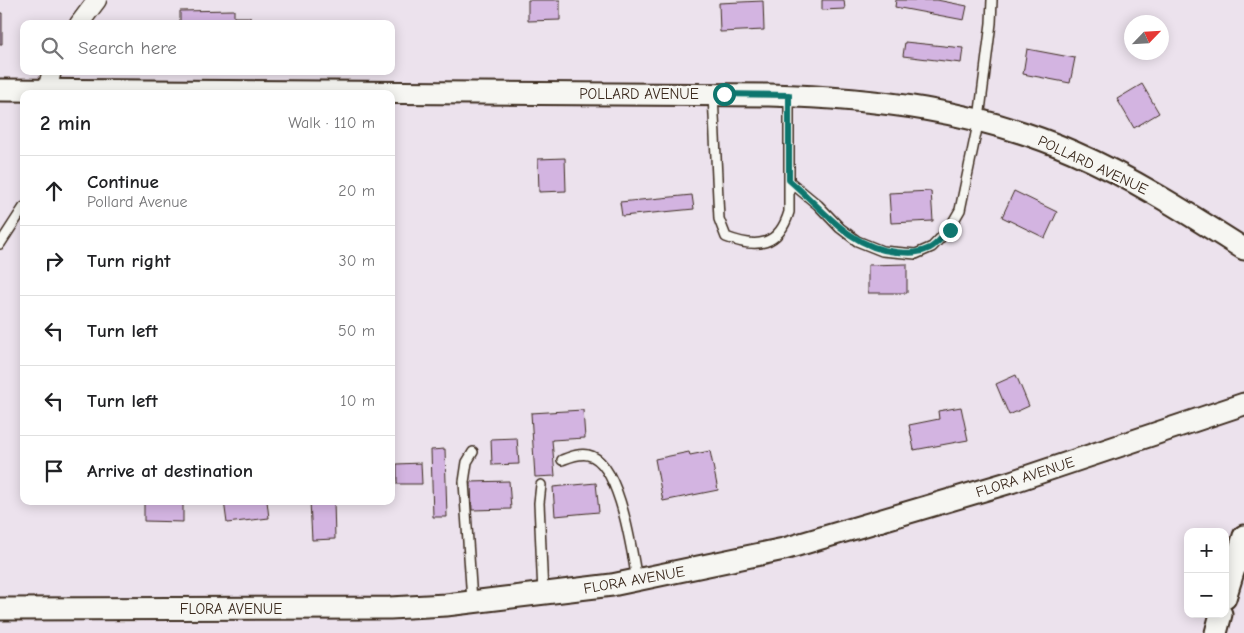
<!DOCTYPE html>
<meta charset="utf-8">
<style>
body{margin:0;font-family:"Comic Neue",sans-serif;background:#f2f2f2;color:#202124}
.controls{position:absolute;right:15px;bottom:15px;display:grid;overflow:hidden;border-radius:10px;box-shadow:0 2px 12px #0003}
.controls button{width:45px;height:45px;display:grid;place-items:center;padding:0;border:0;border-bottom:1px solid #e0e0e0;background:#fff;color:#202124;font:25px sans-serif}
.compass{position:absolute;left:1124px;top:15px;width:45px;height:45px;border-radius:50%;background:#fff;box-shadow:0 2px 12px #0003;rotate:65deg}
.stop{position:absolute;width:15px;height:15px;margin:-11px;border:4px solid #0f766e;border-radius:50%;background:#fff}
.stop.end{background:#0f766e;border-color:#fff;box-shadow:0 1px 5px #0008}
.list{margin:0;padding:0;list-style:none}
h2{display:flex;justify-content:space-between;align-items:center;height:65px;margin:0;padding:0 20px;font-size:21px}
h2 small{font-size:16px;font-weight:400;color:#757577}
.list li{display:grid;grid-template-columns:32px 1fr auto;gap:15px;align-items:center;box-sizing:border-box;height:70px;padding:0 20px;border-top:1px solid #e0e0e0}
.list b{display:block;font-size:19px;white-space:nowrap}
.list p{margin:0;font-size:16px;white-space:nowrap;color:#757577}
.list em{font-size:16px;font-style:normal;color:#757577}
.icon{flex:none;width:28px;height:28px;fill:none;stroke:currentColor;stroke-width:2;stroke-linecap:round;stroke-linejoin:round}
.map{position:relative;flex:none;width:1244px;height:633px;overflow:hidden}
.search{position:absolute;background:#fff;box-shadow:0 2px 12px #0003;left:20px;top:20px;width:375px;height:55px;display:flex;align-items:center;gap:12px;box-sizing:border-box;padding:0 18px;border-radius:10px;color:#757577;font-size:19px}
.panel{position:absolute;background:#fff;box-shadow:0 2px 12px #0003;left:20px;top:90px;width:375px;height:415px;border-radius:10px}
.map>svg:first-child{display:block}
</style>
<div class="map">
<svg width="1244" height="633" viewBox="0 0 1244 633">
<rect width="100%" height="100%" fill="#ece2ed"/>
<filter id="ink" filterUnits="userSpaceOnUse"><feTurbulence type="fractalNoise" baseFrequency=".02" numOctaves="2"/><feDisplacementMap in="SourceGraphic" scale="10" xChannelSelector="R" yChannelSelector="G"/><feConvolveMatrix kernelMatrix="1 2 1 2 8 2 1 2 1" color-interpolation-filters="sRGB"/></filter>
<g filter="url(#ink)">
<path fill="#d3b4e1" stroke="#3b2a1e" d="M 528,0 L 560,0 L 560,20 L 528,21 Z
M 822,0 L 844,0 L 845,9 L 822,10 Z
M 896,0 L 937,0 L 967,6 L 964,20 L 895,7 Z
M 763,1 L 764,30 L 720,32 L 719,3 Z
M 234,10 L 234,17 L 250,17 L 251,24 L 180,24 L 180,11 Z
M 0,13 L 2,13 L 2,44 L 0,44 Z
M 905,42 L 963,48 L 961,63 L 903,56 Z
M 1027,49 L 1075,58 L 1070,83 L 1023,74 Z
M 1142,84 L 1159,113 L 1134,128 L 1117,99 Z
M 565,158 L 566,191 L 539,192 L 538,159 Z
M 931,191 L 933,221 L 891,223 L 889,193 Z
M 1014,191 L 1057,212 L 1045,238 L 1002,217 Z
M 692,195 L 694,209 L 622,216 L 620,202 Z
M 907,264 L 907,293 L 868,293 L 868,265 Z
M 1016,375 L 1029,406 L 1009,415 L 996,384 Z
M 961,407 L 968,440 L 914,450 L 909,425 L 939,419 L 938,411 Z
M 583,410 L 585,438 L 552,440 L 555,476 L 535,477 L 531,413 Z
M 517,438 L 519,464 L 492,465 L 491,439 Z
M 445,449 L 447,517 L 433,517 L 431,450 Z
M 710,451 L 718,490 L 663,501 L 655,459 L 689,452 L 690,455 Z
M 421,463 L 422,484 L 397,484 L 397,464 Z
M 509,481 L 511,509 L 472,510 L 471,482 Z
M 596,483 L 599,512 L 555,516 L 553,487 Z
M 162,501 L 183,501 L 183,522 L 144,521 L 144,503 Z
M 224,501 L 267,501 L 269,518 L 227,523 Z
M 310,501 L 334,501 L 335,539 L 312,540 Z"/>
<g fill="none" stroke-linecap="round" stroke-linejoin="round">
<defs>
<path id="service" d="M 713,95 L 719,219 L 726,237 C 757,249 779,246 789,212 L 789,96
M 789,181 L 818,205 L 840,228 L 857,241 L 882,251 L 916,254 L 932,247 L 949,229 L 960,210 L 979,119 L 991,23 L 992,0
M 0,244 L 24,207
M 562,460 C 570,457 579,453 588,455 C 620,461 632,553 637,580
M 541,485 L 539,503 L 543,594
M 472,601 L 464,482 L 467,462 L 473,452"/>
<path id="minor" d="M 79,24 L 97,0
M 47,89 L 52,71"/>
<path id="tertiary" d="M 0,90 L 769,95 C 873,98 977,110 1073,152 C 1133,178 1189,214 1244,249
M 1225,598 L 1244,536
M 0,609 L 390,608 L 446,605 L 612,585 L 784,549 L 1011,482 L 1244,404
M 1216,633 L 1221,614"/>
</defs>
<use href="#service" stroke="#3b2a1e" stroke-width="12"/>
<use href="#minor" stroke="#3b2a1e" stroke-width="21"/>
<use href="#tertiary" stroke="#3b2a1e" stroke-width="25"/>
<use href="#service" stroke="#f6f6f2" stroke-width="9"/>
<use href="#minor" stroke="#f6f6f2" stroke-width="18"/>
<use href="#tertiary" stroke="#f6f6f2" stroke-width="21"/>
</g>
</g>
<g fill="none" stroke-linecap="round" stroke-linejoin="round" filter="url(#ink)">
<path stroke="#0f766e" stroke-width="6" d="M 724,94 L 789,95 L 789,180 C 823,209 850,248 896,252 C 909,253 918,254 930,248 C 937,244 944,235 950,230"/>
</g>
<g text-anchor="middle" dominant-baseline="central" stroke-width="4.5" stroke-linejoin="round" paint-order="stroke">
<g font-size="15" fill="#3b2a1e" stroke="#f6f6f2">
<text x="639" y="94">POLLARD AVENUE</text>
<text transform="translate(1093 165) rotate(25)">POLLARD AVENUE</text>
<text transform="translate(1025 477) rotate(-18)">FLORA AVENUE</text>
<text transform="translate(634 580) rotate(-10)">FLORA AVENUE</text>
<text x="231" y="609">FLORA AVENUE</text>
</g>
</g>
</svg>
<div class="controls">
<button>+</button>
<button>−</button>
</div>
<svg class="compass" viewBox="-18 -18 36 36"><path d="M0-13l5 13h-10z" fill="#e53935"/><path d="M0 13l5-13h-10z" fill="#757577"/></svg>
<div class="stop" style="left:724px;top:94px"></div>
<div class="stop end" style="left:950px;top:230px"></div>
<div class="search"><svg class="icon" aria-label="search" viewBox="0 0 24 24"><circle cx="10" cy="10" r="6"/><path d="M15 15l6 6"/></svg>Search here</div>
<section class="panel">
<h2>2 min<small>Walk · 110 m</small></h2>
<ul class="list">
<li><svg class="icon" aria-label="ahead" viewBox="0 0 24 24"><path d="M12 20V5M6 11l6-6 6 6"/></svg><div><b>Continue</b><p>Pollard Avenue</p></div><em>20 m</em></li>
<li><svg class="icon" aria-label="right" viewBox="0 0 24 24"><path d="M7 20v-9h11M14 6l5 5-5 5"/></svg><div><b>Turn right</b></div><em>30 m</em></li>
<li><svg class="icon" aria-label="left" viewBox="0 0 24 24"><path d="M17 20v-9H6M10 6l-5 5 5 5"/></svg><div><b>Turn left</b></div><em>50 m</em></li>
<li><svg class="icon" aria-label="left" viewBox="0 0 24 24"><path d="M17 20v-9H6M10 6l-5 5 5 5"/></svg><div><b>Turn left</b></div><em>10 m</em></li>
<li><svg class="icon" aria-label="arrive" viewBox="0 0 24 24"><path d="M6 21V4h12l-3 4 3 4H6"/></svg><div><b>Arrive at destination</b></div></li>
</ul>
</section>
</div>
